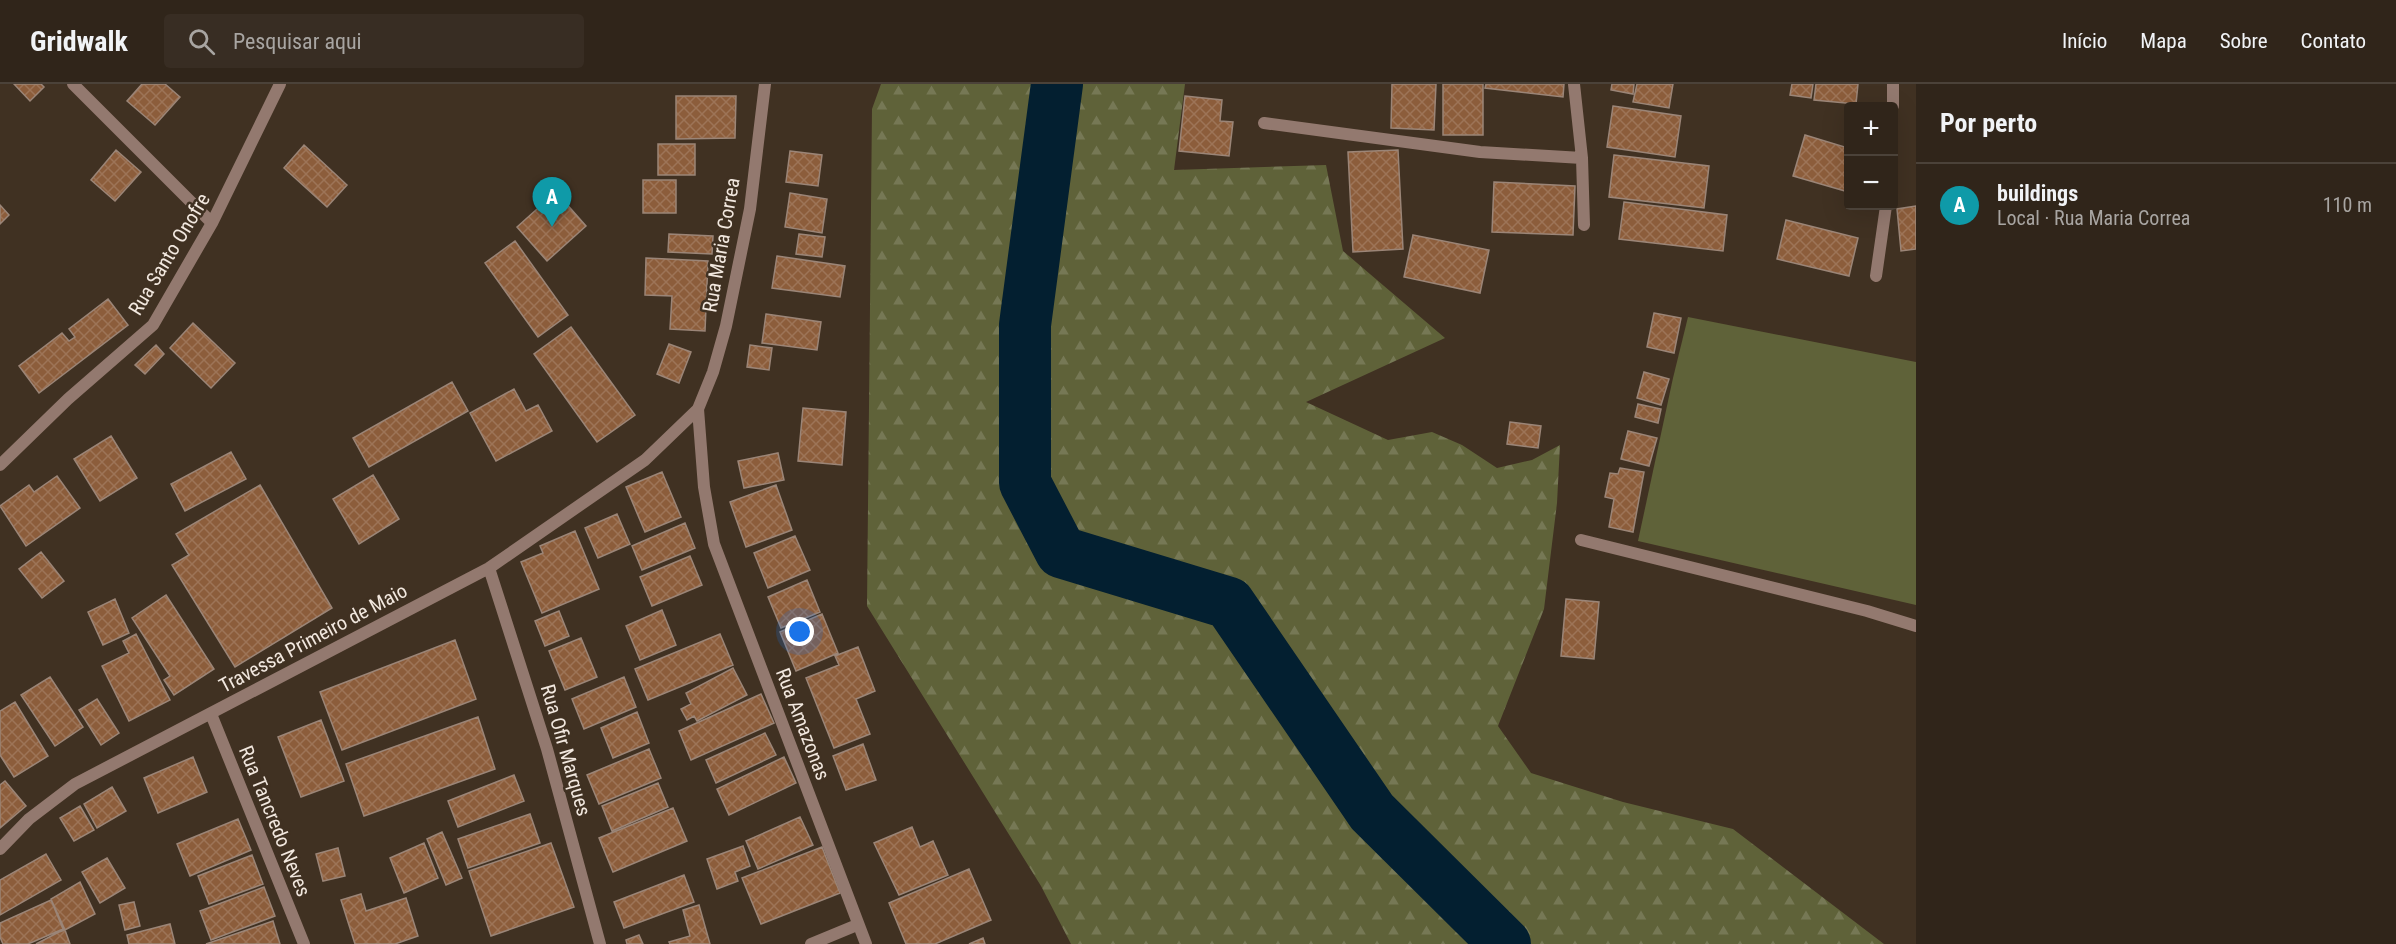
<!DOCTYPE html>
<html lang="pt">
<meta charset="utf-8">
<style>
body{margin:0;font-family:"Roboto Condensed",sans-serif;background:#382d23;color:#f1f3f6}
.controls{position:absolute;right:18px;top:18px;display:grid;overflow:hidden;border-radius:6px;box-shadow:0 6px 24px #0002}
.controls button{width:54px;height:54px;display:grid;place-items:center;padding:0;border:0;border-bottom:2px solid #4b4239;background:#30251a;color:#f1f3f6;font:30px sans-serif}
.you{position:absolute;left:800px;top:548px;width:21px;height:21px;margin:-15px;border:4px solid #fff;border-radius:50%;background:#1a73e8;box-shadow:0 0 0 9px #1a73e833}
.badge{display:grid;place-items:center;width:39px;height:39px;border-radius:50%;background:#ea580c;color:#fff;font-size:20px;font-weight:700}
.pin{position:absolute;translate:-50% -50px;filter:drop-shadow(0 2px 3px #0008)}
.pin::after{content:'';position:absolute;top:32px;width:21px;height:18px;background:inherit;clip-path:polygon(0 0,100% 0,50% 100%)}
.list{margin:0;padding:0;list-style:none}
h2{display:flex;justify-content:space-between;align-items:center;height:78px;margin:0;padding:0 24px;font-size:26px}
h2 small{font-size:20px;font-weight:400;color:#a8a5a2}
.list li{display:grid;grid-template-columns:39px 1fr auto;gap:18px;align-items:center;box-sizing:border-box;height:84px;padding:0 24px;border-top:2px solid #4b4239}
.list b{display:block;font-size:22px;white-space:nowrap}
.list p{margin:0;font-size:20px;white-space:nowrap;color:#a8a5a2}
.list em{font-size:20px;font-style:normal;color:#a8a5a2}
.icon{flex:none;width:33px;height:33px;fill:none;stroke:currentColor;stroke-width:2;stroke-linecap:round;stroke-linejoin:round}
.map{position:relative;flex:none;width:1916px;height:860px;overflow:hidden}
header{display:flex;align-items:center;gap:36px;box-sizing:border-box;height:84px;padding:0 30px;background:#30251a;border-bottom:2px solid #4b4239}
header strong{font-size:28px}
nav{display:flex;gap:33px;margin-inline-start:auto;font-size:21px}
.search{width:420px;height:54px;background:#382d23;display:flex;align-items:center;gap:15px;box-sizing:border-box;padding:0 21px;border-radius:6px;color:#a8a5a2;font-size:22px}
main{display:flex}
aside{flex:1;background:#30251a}
.map>svg:first-child{display:block}
</style>
<header>
<strong>Gridwalk</strong>
<div class="search"><svg class="icon" aria-label="search" viewBox="0 0 24 24"><circle cx="10" cy="10" r="6"/><path d="M15 15l6 6"/></svg>Pesquisar aqui</div>
<nav><a>Início</a><a>Mapa</a><a>Sobre</a><a>Contato</a></nav>
</header>
<main>
<div class="map">
<svg width="1916" height="860" viewBox="0 0 1916 860">
<defs>
<pattern id="forest-firs" width="22" height="20" patternUnits="userSpaceOnUse" patternTransform="scale(1.5)"><rect width="22" height="20" fill="#5f6239"/><path d="M5 1l3.5 6h-7zM16 11l3.5 6h-7z" fill="#767855"/></pattern>
<pattern id="building-cross-hatch" width="8" height="8" patternUnits="userSpaceOnUse" patternTransform="scale(1.5)"><rect width="8" height="8" fill="#8c5d3b"/><path d="M0 0l8 8M0 8l8-8" fill="none" stroke="#9d7457"/></pattern>
</defs>
<rect width="100%" height="100%" fill="#403122"/>
<path fill="url(#forest-firs)" d="M 881,0 L 1185,0 L 1174,86 L 1326,81 L 1343,167 L 1445,254 L 1306,318 L 1388,356 L 1432,348 L 1462,361 L 1497,384 L 1532,376 L 1560,361 L 1557,419 L 1544,525 L 1498,642 L 1531,689 L 1623,718 L 1733,745 L 1884,860 L 1071,860 L 1041,802 L 867,522 L 872,25 Z"/>
<path fill="#5f6239" d="M 1688,233 L 1916,278 L 1916,521 L 1638,457 L 1673,294 Z"/>
<g fill="none" stroke-linecap="round" stroke-linejoin="round">
<path stroke="#031f30" stroke-width="52" d="M 1057,0 L 1025,241 L 1025,399 L 1061,468 L 1229,519 L 1372,728 L 1505,860"/>
</g>
<path fill="url(#building-cross-hatch)" stroke="#9b8577" stroke-width="1.5" d="M 14,0 L 41,0 L 44,3 L 30,17 Z
M 142,0 L 165,0 L 180,13 L 155,41 L 127,17 Z
M 1392,0 L 1436,0 L 1434,46 L 1391,44 Z
M 1443,0 L 1483,0 L 1483,51 L 1443,51 Z
M 1486,0 L 1564,0 L 1563,13 L 1485,4 Z
M 1612,0 L 1634,0 L 1633,10 L 1611,6 Z
M 1637,0 L 1673,0 L 1669,24 L 1633,18 Z
M 1792,0 L 1813,0 L 1811,14 L 1790,11 Z
M 1816,0 L 1858,0 L 1856,20 L 1814,16 Z
M 676,12 L 736,12 L 735,54 L 676,55 Z
M 1185,12 L 1222,16 L 1220,37 L 1233,38 L 1229,72 L 1179,67 Z
M 1613,22 L 1681,32 L 1675,73 L 1607,63 Z
M 1805,51 L 1848,64 L 1848,96 L 1845,107 L 1793,92 Z
M 658,60 L 695,60 L 695,91 L 658,91 Z
M 304,61 L 347,101 L 327,123 L 284,84 Z
M 116,66 L 141,88 L 115,117 L 91,96 Z
M 1398,66 L 1403,165 L 1353,168 L 1348,68 Z
M 790,67 L 822,71 L 818,102 L 786,98 Z
M 1614,71 L 1709,82 L 1704,124 L 1609,113 Z
M 643,96 L 676,96 L 676,129 L 643,129 Z
M 1494,98 L 1575,102 L 1573,151 L 1492,148 Z
M 556,108 L 586,142 L 547,177 L 517,143 Z
M 790,109 L 827,115 L 822,149 L 785,143 Z
M 1624,118 L 1727,131 L 1723,167 L 1619,155 Z
M 0,121 L 9,131 L 0,140 Z
M 1916,122 L 1916,165 L 1901,167 L 1897,125 Z
M 1786,136 L 1858,154 L 1849,192 L 1777,175 Z
M 669,150 L 713,152 L 712,170 L 668,168 Z
M 799,150 L 825,153 L 822,173 L 796,170 Z
M 1413,151 L 1489,166 L 1480,209 L 1404,193 Z
M 515,157 L 568,231 L 538,253 L 485,179 Z
M 777,172 L 845,182 L 840,213 L 772,204 Z
M 646,174 L 708,177 L 705,247 L 670,245 L 672,212 L 645,211 Z
M 108,215 L 128,241 L 39,309 L 19,282 L 62,249 L 69,257 L 75,253 L 69,245 Z
M 1654,229 L 1681,234 L 1674,269 L 1647,263 Z
M 766,230 L 821,238 L 817,266 L 762,259 Z
M 193,239 L 235,279 L 211,304 L 170,264 Z
M 571,243 L 635,331 L 597,358 L 534,270 Z
M 669,260 L 691,268 L 679,299 L 657,290 Z
M 156,261 L 164,270 L 145,290 L 135,281 Z
M 750,261 L 772,264 L 769,286 L 747,283 Z
M 1644,288 L 1669,295 L 1661,321 L 1637,314 Z
M 452,298 L 468,327 L 369,383 L 353,354 Z
M 514,305 L 526,327 L 538,321 L 552,347 L 496,377 L 470,329 Z
M 1638,320 L 1661,325 L 1658,339 L 1635,333 Z
M 803,324 L 846,328 L 842,381 L 798,377 Z
M 1510,338 L 1541,342 L 1538,364 L 1507,360 Z
M 1628,347 L 1657,354 L 1649,382 L 1621,375 Z
M 111,352 L 137,394 L 100,417 L 74,375 Z
M 231,368 L 246,395 L 185,427 L 171,400 Z
M 778,369 L 784,396 L 744,404 L 738,377 Z
M 1620,384 L 1644,388 L 1633,448 L 1609,443 L 1614,415 L 1605,413 L 1610,389 L 1618,390 Z
M 662,388 L 681,433 L 645,448 L 626,403 Z
M 373,391 L 399,435 L 359,460 L 333,415 Z
M 57,392 L 80,424 L 26,462 L 0,422 L 29,401 L 34,408 Z
M 260,401 L 332,524 L 235,583 L 172,481 L 189,471 L 176,450 Z
M 776,401 L 792,446 L 746,463 L 730,418 Z
M 617,430 L 630,460 L 598,474 L 585,444 Z
M 685,439 L 695,464 L 642,486 L 632,462 Z
M 575,447 L 599,505 L 542,529 L 521,478 L 543,469 L 540,462 Z
M 795,452 L 810,486 L 768,504 L 754,469 Z
M 41,468 L 64,497 L 42,514 L 19,485 Z
M 690,472 L 702,501 L 652,522 L 640,493 Z
M 807,496 L 820,528 L 781,544 L 768,513 Z
M 166,511 L 214,585 L 174,611 L 164,596 L 170,592 L 132,534 Z
M 115,515 L 129,549 L 103,561 L 88,528 Z
M 1566,515 L 1599,518 L 1594,575 L 1561,572 Z
M 662,526 L 676,561 L 640,576 L 626,542 Z
M 559,527 L 569,552 L 545,562 L 535,537 Z
M 822,530 L 838,569 L 796,587 L 780,548 Z
M 136,550 L 170,616 L 129,637 L 102,582 L 129,569 L 123,557 Z
M 720,550 L 733,581 L 648,616 L 635,585 Z
M 581,554 L 597,593 L 565,606 L 549,567 Z
M 455,556 L 476,615 L 342,666 L 320,608 Z
M 858,563 L 875,607 L 856,615 L 870,650 L 834,664 L 806,594 L 839,581 L 835,572 Z
M 733,584 L 747,611 L 697,637 L 694,632 L 687,636 L 681,625 L 691,620 L 686,609 Z
M 50,593 L 83,643 L 55,662 L 21,611 Z
M 624,593 L 636,623 L 584,645 L 572,615 Z
M 761,610 L 774,639 L 691,676 L 679,647 Z
M 97,615 L 119,649 L 101,661 L 79,626 Z
M 15,618 L 48,672 L 14,693 L 0,671 L 0,627 Z
M 637,628 L 649,659 L 613,674 L 601,644 Z
M 478,633 L 495,685 L 364,732 L 346,680 Z
M 321,636 L 344,697 L 301,713 L 278,653 Z
M 765,649 L 776,671 L 716,699 L 706,676 Z
M 863,660 L 876,696 L 846,706 L 833,672 Z
M 649,665 L 661,694 L 599,720 L 587,691 Z
M 193,673 L 207,708 L 158,729 L 144,694 Z
M 784,673 L 796,699 L 729,731 L 717,705 Z
M 514,691 L 524,717 L 458,743 L 448,717 Z
M 5,697 L 26,722 L 0,744 L 0,701 Z
M 658,699 L 668,723 L 612,747 L 602,722 Z
M 112,703 L 126,727 L 97,744 L 84,720 Z
M 80,722 L 94,746 L 74,757 L 60,734 Z
M 673,724 L 687,757 L 613,788 L 599,754 Z
M 530,730 L 540,759 L 468,784 L 458,755 Z
M 800,733 L 813,761 L 758,785 L 746,757 Z
M 238,735 L 251,766 L 190,792 L 177,760 Z
M 912,743 L 920,763 L 933,757 L 948,791 L 899,811 L 874,759 Z
M 442,748 L 462,794 L 446,801 L 427,755 Z
M 424,759 L 438,794 L 404,809 L 390,774 Z
M 551,759 L 574,823 L 491,852 L 469,787 Z
M 743,762 L 750,782 L 735,788 L 738,797 L 717,805 L 707,775 Z
M 822,763 L 840,809 L 761,840 L 742,794 Z
M 338,764 L 345,792 L 323,797 L 316,770 Z
M 46,770 L 61,796 L 0,831 L 0,796 Z
M 252,771 L 263,800 L 209,820 L 198,792 Z
M 107,774 L 125,804 L 100,819 L 82,788 Z
M 969,785 L 991,836 L 935,860 L 906,860 L 889,819 Z
M 684,791 L 694,818 L 624,844 L 614,818 Z
M 80,798 L 95,830 L 65,846 L 51,815 Z
M 264,803 L 275,832 L 211,856 L 200,827 Z
M 361,810 L 366,827 L 406,814 L 418,852 L 395,860 L 355,860 L 341,816 Z
M 51,816 L 63,845 L 28,860 L 3,860 L 0,853 L 0,839 Z
M 134,818 L 140,842 L 125,846 L 119,821 Z
M 699,821 L 710,860 L 670,860 L 669,858 L 690,852 L 683,826 Z
M 273,837 L 280,860 L 206,860 Z
M 170,840 L 175,860 L 129,860 L 127,851 Z
M 65,846 L 70,860 L 36,860 L 59,848 Z
M 639,851 L 643,860 L 627,860 L 626,856 Z
M 983,854 L 985,860 L 969,860 Z"/>
<g fill="none" stroke-linecap="round" stroke-linejoin="round">
<path stroke="#93796f" stroke-width="12" d="M 73,0 L 212,139
M 1574,0 L 1582,74 L 1584,141
M 1893,22 L 1893,0
M 1264,39 L 1480,68 L 1582,74
M 1876,192 L 1886,122
M 698,325 L 704,403 L 714,460 L 866,860
M 0,381 L 68,315 L 153,241 L 212,139 L 280,0
M 1581,456 L 1867,527 L 1916,542
M 489,484 L 547,665 L 600,860
M 211,630 L 304,860
M 0,765 L 29,735 L 75,700 L 489,484 L 645,376 L 698,325 L 713,288 L 726,242 L 750,125 L 765,0
M 811,860 L 857,841"/>
</g>
<g text-anchor="middle" dominant-baseline="central" stroke-width="5" stroke-linejoin="round" paint-order="stroke">
<g font-size="20" fill="#f2e8df" stroke="#403122">
<text transform="translate(721 161) rotate(-80)">Rua Maria Correa</text>
<text transform="translate(169 170) rotate(-59)">Rua Santo Onofre</text>
<text transform="translate(313 554) rotate(-28)">Travessa Primeiro de Maio</text>
<text transform="translate(803 640) rotate(69)">Rua Amazonas</text>
<text transform="translate(566 666) rotate(74)">Rua Ofir Marques</text>
<text transform="translate(275 737) rotate(68)">Rua Tancredo Neves</text>
</g>
</g>
</svg>
<div class="controls">
<button>+</button>
<button>−</button>
</div>
<div class="you"></div>
<div class="pin badge" style="left:552px;top:143px;background:#0f9aa8">A</div>
</div>
<aside>
<h2>Por perto<small></small></h2>
<ul class="list">
<li><span class="badge" style="background:#0f9aa8">A</span><div><b>buildings</b><p>Local · Rua Maria Correa</p></div><em>110 m</em></li>
</ul>
</aside>
</main>
